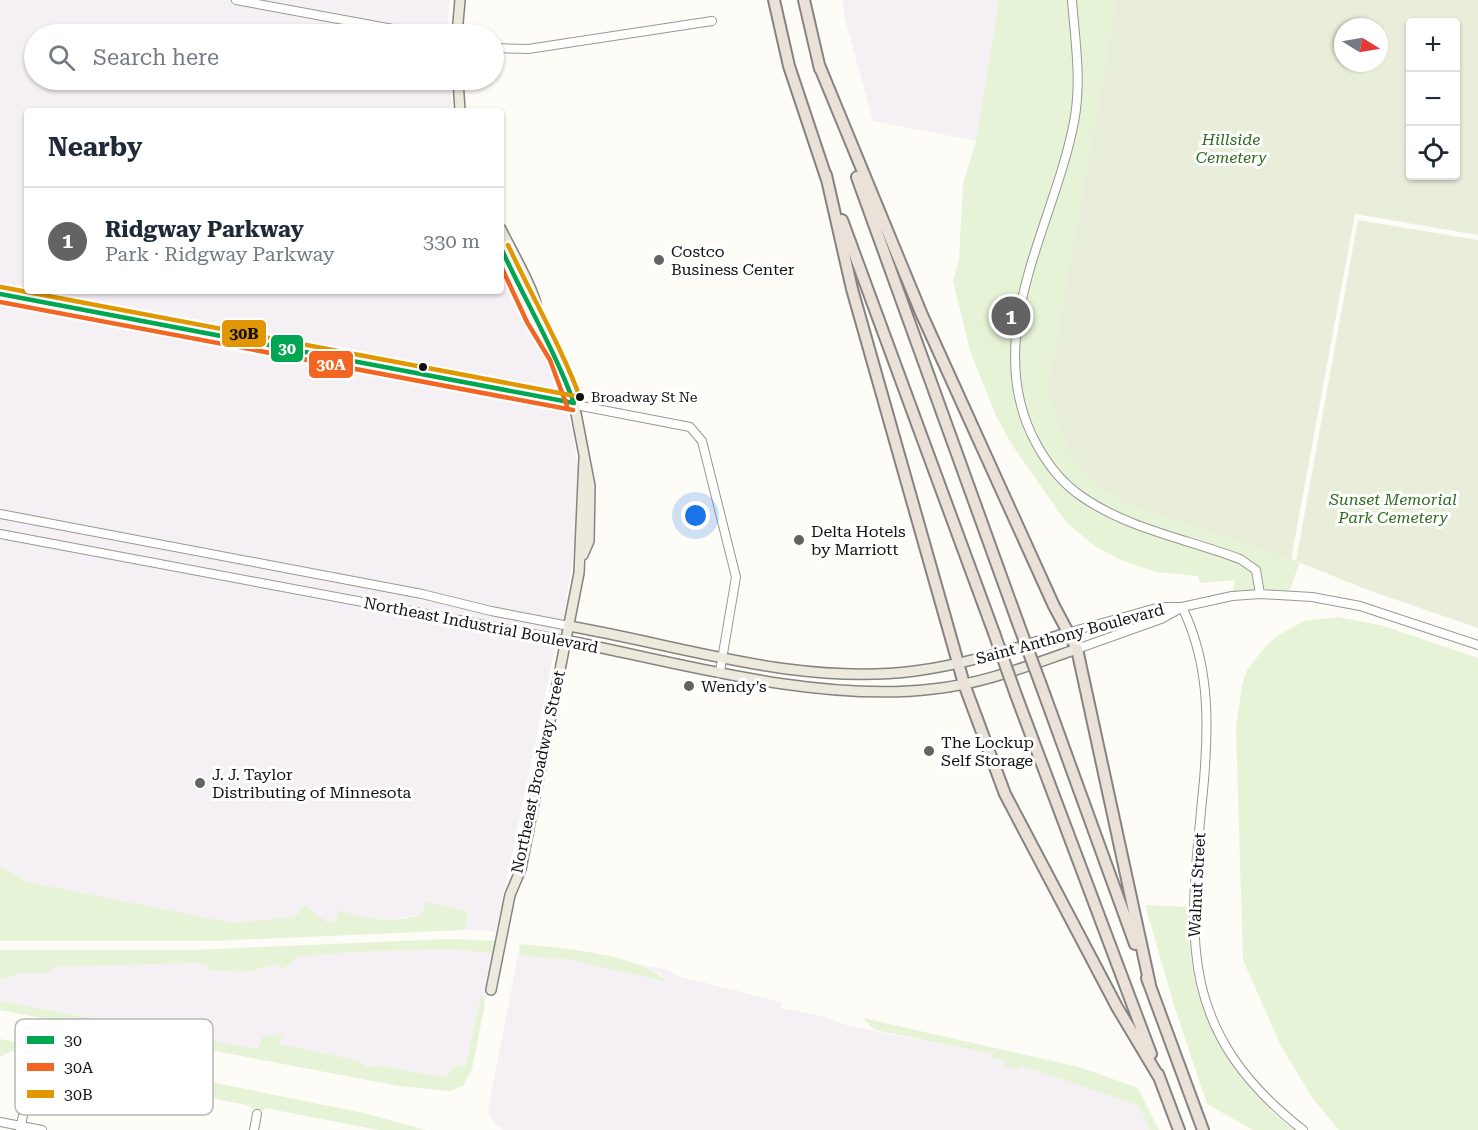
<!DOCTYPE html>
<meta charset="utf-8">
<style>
body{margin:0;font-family:"Roboto Serif",serif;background:#f2f2f3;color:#1f2937}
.controls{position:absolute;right:18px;top:18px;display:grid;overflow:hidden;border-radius:6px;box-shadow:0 2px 4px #0004}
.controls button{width:54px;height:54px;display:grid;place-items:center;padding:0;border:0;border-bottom:2px solid #e0e1e3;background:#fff;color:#1f2937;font:30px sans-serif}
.compass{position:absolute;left:1334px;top:18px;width:54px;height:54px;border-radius:50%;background:#fff;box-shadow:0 2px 4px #0004;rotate:101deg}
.you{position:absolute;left:696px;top:516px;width:21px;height:21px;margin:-15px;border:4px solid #fff;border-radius:50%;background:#1a73e8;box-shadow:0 0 0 9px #1a73e833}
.badge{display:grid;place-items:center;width:39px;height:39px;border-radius:50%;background:#646362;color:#fff;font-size:20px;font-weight:700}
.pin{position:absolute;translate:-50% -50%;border:3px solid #fff;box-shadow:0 2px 6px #0006}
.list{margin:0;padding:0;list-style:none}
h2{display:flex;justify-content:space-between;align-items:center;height:78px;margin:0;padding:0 24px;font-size:26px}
h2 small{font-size:20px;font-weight:400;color:#747a83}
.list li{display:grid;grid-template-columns:39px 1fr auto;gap:18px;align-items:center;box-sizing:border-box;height:108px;padding:0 24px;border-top:2px solid #e0e1e3}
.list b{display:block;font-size:22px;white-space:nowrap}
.list p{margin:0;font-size:20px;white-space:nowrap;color:#747a83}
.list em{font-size:20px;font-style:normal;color:#747a83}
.icon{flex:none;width:33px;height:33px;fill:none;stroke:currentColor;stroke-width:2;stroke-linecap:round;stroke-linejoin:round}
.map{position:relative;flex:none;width:1478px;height:1130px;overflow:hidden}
.search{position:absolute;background:#fff;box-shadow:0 2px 4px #0004;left:24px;top:24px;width:480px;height:66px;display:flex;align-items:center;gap:15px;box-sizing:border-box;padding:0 21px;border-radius:33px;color:#747a83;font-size:22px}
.panel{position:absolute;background:#fff;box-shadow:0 2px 4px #0004;left:24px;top:108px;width:480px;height:186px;border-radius:6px}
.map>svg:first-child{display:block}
</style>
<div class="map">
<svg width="1478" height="1130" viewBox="0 0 1478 1130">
<rect width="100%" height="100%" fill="#fdfcf7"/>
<path fill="#f5f0f3" d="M 0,0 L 450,0 L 447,34 L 34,34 L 34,80 L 449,80 L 452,111 L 27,111 L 27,291 L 501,291 L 501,259 L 550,362 L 573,432 L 579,480 L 577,527 L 562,628 L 556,642 L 496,931 L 465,930 L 468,911 L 425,903 L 422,914 L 396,919 L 358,918 L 338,910 L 336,921 L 328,923 L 321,920 L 311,909 L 298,911 L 295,917 L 233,923 L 28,882 L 0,866 Z
M 843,0 L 999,0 L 976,141 L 873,121 L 844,16 Z
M 453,949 L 494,954 L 485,1000 L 481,995 L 466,1064 L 451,1067 L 449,1075 L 442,1077 L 380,1065 L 378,1067 L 367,1067 L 355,1060 L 278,1044 L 283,1034 L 261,1038 L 258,1049 L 0,1001 L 0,979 L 20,973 L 50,973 L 51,967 L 201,963 L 208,966 L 208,969 L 249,972 L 298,957 L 353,952 Z
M 519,950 L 523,956 L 566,959 L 667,981 L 661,974 L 641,965 L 666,969 L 678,976 L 781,1002 L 781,1008 L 826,1017 L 849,1026 L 992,1054 L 1004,1060 L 1003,1065 L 1017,1069 L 1022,1066 L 1138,1105 L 1150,1130 L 504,1130 L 494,1123 L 488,1110 Z"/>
<path fill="#e7f3d7" d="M 999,0 L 1116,0 L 1047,390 L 1291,559 L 1300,561 L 1288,596 L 1232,596 L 1235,580 L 1200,583 L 1198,576 L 1156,572 L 1121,560 L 1096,547 L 1066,522 L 1012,445 L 996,416 L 970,351 L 953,281 L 959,260 L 963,184 L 976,141 Z
M 1338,617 L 1384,626 L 1478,658 L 1478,1130 L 1339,1130 L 1313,1099 L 1281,1046 L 1243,960 L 1236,729 L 1242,685 L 1247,670 L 1265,647 L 1277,636 L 1304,621 Z
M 0,866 L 28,882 L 233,923 L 294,917 L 305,905 L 328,923 L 336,921 L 338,910 C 365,919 394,924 422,914 L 425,902 L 468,911 L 465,930 L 213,941 L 0,941 Z
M 1145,905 L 1188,907 C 1187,1001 1220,1072 1294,1130 L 1253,1130 L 1207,1104 L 1174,1005 Z
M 450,939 L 496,941 L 494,954 L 453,949 L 353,952 L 298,957 L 281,970 L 278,963 L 249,972 L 208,970 L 208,966 L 201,963 L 52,967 L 50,973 L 21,973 L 0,979 L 0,950 L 191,950 Z
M 520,944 C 560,948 639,953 668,982 L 566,959 L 522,956 L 519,950 Z
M 481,995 L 484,997 L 485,1004 L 472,1069 L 463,1086 L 450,1091 L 399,1086 L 0,1010 L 0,1001 L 258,1049 L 262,1037 L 283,1034 L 279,1044 L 356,1060 L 367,1067 L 378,1067 L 379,1065 L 442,1077 L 449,1075 L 451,1067 L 466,1064 Z
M 863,1018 L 1079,1067 L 1138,1088 L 1159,1130 L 1150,1130 L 1138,1105 L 1022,1066 L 1017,1069 L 1003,1066 L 1004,1060 L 991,1058 L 992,1054 L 875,1030 Z
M 0,1039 L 364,1113 L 426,1130 L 378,1130 L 265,1108 L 264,1111 L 251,1108 L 251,1106 L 53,1067 L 47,1058 L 12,1051 L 0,1057 Z"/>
<path fill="#e9eedb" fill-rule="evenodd" d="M 1116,0 L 1478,0 L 1478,235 L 1355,214 L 1291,559 L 1125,503 L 1097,485 L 1071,455 L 1047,390 ZM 1410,22 L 1456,22 L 1456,176 L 1410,176 ZM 1343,27 L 1379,27 L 1379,63 L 1343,63 Z
M 1358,220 L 1478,240 L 1478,628 L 1365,589 L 1296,561 Z"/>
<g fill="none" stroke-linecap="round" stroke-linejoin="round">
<defs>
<path id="minor" d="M 236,0 L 420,34
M 1072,0 C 1075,41 1082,80 1074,122 C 1054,227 978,339 1037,445 C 1048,465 1062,483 1081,496 C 1128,529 1187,539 1240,559 L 1256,570 L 1260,594
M 494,48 L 528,49 L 712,21
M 0,294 L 690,427 L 702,441 L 736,577 L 720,671
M 0,514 L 422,594 L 491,611 L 569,626
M 0,534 L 565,640
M 1182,607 C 1209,662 1209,720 1204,780 C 1190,929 1171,1027 1303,1130
M 1070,632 L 1160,607 L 1182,607 L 1232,596 L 1260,594 L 1312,597 L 1360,606 L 1478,645
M 1077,649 L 1161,619 L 1181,608
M 0,1122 L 42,1130
M 20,1130 L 32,1071
M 254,1130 L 257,1114"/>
<path id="major" d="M 457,34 L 460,0
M 458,80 L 460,111
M 501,229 C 510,249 543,302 538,322
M 501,248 L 534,319 L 557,357 L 574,403 L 590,486 L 589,541 L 583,555
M 569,626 C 684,646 797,686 915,671 C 968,664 1019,647 1070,632
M 565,640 C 678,663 819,703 933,689 C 983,684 1030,665 1077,649
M 491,990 L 510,895 L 521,869 L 579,573 L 584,458"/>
<path id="highway" d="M 774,0 L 789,66 L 827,180
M 804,0 L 820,69
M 819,65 L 922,315 L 1054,606 L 1077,649 L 1150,985
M 826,175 L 852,289 L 964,684 L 1005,794 L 1117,1007 L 1160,1079
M 857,177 L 1018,623
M 842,220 L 994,633
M 1041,685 L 1135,944
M 1016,695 L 1151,1054
M 1147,978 L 1203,1130
M 1158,1074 L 1179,1130"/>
</defs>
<use href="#minor" stroke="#979795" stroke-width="10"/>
<use href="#major" stroke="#858482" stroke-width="12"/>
<use href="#highway" stroke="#858482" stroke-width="14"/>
<use href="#minor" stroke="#fffffe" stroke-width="8"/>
<use href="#major" stroke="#ede9dc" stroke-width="9"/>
<use href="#highway" stroke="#eae1d8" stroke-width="10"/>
<defs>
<path id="highway-bridge" d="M 1018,623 L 1041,685
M 994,633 L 1016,695"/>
</defs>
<use href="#highway-bridge" stroke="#858482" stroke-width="14" stroke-linecap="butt"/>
<use href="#highway-bridge" stroke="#eae1d8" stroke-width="10"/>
<defs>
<path id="bus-1" d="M 501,248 C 525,300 554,349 574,403
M 0,294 L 574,403"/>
<path id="bus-2" d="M 501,266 L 527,322 L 550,360 L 567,406
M 0,302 L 573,410"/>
<path id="bus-3" d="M 508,245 C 532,297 561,346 581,400
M 1,287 L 575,396"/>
</defs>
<use href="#bus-1" stroke="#fff" stroke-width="9"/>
<use href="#bus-2" stroke="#fff" stroke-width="9"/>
<use href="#bus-3" stroke="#fff" stroke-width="9"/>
<use href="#bus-1" stroke="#00a651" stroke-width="4.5"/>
<use href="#bus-2" stroke="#f26522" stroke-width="4.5"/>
<use href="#bus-3" stroke="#e09702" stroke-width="4.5"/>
</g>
<g fill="#646362" stroke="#fff" stroke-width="2">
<circle cx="659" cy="260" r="6"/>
<circle cx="799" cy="540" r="6"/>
<circle cx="689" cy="686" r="6"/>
<circle cx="929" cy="751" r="6"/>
<circle cx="200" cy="783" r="6"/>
</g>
<g fill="#111" stroke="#fff" stroke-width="2">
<circle cx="423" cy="367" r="5"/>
<circle cx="580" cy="397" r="5"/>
</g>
<g text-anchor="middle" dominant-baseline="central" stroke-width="6" stroke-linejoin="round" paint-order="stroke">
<g font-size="14" fill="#111" stroke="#fff" text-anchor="start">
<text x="591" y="397">Broadway St Ne</text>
</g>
<g font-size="16" font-style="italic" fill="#2f6b1f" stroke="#fff">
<text x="1231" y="139">Hillside<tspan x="1231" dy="18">Cemetery</tspan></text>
<text x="1393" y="499">Sunset Memorial<tspan x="1393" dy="18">Park Cemetery</tspan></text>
</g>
<g font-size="16" fill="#111" stroke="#fff" text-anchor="start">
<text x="671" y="251">Costco<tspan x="671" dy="18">Business Center</tspan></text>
<text x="811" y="531">Delta Hotels<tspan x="811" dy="18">by Marriott</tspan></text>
<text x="701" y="686">Wendy's</text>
<text x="941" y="742">The Lockup<tspan x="941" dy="18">Self Storage</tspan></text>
<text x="212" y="774">J. J. Taylor<tspan x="212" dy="18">Distributing of Minnesota</tspan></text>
</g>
<g font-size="16" fill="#111" stroke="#fff">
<text transform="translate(481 625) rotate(11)">Northeast Industrial Boulevard</text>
<text transform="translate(1070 634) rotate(-15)">Saint Anthony Boulevard</text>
<text transform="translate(538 772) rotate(-78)">Northeast Broadway Street</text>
<text transform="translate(1197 885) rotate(-87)">Walnut Street</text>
</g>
</g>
<rect x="15" y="1019" width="198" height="96" rx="9" fill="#fff" stroke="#b8b8b8" stroke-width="1.5"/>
<rect x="27" y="1036" width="27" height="8" fill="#00a651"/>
<rect x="27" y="1063" width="27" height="8" fill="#f26522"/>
<rect x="27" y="1090" width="27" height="8" fill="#e09702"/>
<g font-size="16" fill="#111">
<text x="64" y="1046">30</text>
<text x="64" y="1073">30A</text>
<text x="64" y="1100">30B</text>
</g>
<g stroke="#fff" stroke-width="2">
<rect x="221" y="319" width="46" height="29" rx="6" fill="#e09702"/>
<rect x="270" y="334" width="34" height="29" rx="6" fill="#00a651"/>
<rect x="308" y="350" width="46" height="29" rx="6" fill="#f26522"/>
</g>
<g font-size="16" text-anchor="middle" font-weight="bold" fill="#fff">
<text x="287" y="354">30</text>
<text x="331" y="370">30A</text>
</g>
<g font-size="16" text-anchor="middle" font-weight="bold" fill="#111">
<text x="244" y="339">30B</text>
</g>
</svg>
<div class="controls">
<button>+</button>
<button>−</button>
<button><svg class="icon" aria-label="locate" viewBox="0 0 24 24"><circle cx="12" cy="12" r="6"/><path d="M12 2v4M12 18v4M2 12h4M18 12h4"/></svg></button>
</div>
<svg class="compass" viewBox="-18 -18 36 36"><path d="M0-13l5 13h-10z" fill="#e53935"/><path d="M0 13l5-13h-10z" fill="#747a83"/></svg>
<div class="you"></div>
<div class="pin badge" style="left:1011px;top:316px">1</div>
<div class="search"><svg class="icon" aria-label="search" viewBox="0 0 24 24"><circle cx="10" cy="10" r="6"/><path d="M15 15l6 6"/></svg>Search here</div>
<section class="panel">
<h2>Nearby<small></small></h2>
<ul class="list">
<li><span class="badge">1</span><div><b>Ridgway Parkway</b><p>Park · Ridgway Parkway</p></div><em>330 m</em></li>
</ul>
</section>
</div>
